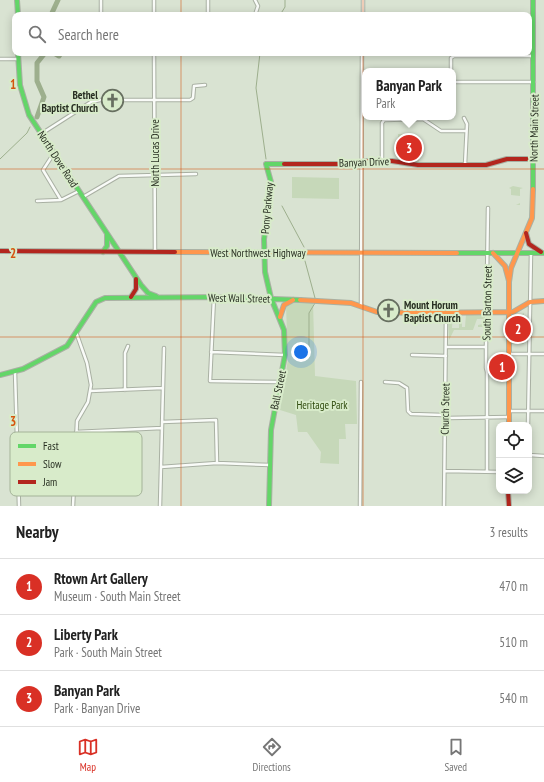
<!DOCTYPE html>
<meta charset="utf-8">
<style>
body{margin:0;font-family:"PT Sans Narrow",sans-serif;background:#f6f6f6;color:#222}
.controls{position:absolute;right:12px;bottom:12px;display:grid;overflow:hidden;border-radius:8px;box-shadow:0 2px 10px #0003}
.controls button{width:36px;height:36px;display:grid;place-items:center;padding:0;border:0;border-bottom:1px solid #e0e0e0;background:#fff;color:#222;font:20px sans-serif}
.you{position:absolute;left:301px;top:352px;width:14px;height:14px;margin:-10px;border:3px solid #fff;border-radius:50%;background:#1a73e8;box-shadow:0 0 0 6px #1a73e833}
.badge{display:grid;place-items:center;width:26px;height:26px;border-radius:50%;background:#d93025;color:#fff;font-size:13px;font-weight:700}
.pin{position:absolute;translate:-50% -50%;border:2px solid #fff;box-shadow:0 1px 4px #0006}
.popup{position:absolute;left:362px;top:68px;width:94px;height:52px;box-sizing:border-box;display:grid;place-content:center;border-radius:8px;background:#fff;filter:drop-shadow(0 1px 3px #0005);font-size:13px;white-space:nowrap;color:#767676}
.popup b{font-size:15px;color:#222}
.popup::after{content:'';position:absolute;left:50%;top:100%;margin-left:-8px;border:8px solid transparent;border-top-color:#fff}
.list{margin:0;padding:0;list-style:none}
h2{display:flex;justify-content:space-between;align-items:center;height:52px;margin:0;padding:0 16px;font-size:17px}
h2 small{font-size:13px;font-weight:400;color:#767676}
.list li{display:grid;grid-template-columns:26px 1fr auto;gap:12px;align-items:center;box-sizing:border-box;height:56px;padding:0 16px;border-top:1px solid #e0e0e0}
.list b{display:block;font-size:15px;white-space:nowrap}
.list p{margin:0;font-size:13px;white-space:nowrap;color:#767676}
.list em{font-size:13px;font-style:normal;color:#767676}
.icon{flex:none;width:22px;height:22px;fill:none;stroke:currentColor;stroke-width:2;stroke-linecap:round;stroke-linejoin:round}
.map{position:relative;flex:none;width:544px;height:506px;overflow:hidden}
.search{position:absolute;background:#fff;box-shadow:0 2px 10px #0003;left:12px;right:12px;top:12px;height:44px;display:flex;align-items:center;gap:10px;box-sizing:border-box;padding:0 14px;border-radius:8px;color:#767676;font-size:15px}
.sheet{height:220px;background:#fff}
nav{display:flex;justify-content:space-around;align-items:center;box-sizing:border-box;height:56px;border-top:1px solid #e0e0e0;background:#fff;font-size:11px;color:#767676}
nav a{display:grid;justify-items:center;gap:2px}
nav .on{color:#d93025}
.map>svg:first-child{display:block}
</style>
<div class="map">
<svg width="544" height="506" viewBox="0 0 544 506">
<rect width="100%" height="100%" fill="#d9e3d2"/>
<path fill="#c6d8b9" d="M 398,134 L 415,134 L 418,136 L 419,163 L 399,159 Z
M 292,177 L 339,178 L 339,199 L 292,198 Z
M 513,186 L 523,188 L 520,189 L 520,205 L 516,205 L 520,203 L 520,196 L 511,195 L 511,189 L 509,188 Z
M 289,302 L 313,302 L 315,376 L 356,381 L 357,424 L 345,424 L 346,439 L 339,439 L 339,464 L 320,463 L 321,452 L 307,432 L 298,432 L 296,415 L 280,410 L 288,359 L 286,306 Z
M 524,313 L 524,344 L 512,344 L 513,318 L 514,315 L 515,318 Z
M 453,314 L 452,328 L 459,328 L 459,322 L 462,322 L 462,327 L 465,327 L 466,314 L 482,314 L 484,316 L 484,327 L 478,327 L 478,325 L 483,324 L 483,319 L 477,319 L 473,330 L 454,330 L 449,340 L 448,317 Z"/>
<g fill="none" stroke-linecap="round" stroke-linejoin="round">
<path stroke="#9daf8d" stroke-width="1" d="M 280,15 L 285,7 L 285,0
M 260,53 L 256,88 L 266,159
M 0,159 L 27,133 L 30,127
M 282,206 L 304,247
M 305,261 L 315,298
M 309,357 L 309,313 L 315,303"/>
<path stroke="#9daf8d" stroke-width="5" d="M 51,15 L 58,0
M 54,53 L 59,56 L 61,53
M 37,117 L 44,97 L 37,81 L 37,63 L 45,53"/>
<defs>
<path id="street" d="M 154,0 L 154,15
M 208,0 L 208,15
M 101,15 L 101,0
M 255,15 L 258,6 L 255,0
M 363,15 L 363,0
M 154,53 L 155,252
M 0,59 L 18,59
M 451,71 L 451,58 L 454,56 L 533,56
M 453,82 L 534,82
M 464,118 L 467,124 L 465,165
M 41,134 L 91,102 L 100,100 L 190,100 L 193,98 L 194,86 L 205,85
M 54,153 L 43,170 L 61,200 L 79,191
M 382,161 L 382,123 L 384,120 L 423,119 L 441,131 L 466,131
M 83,197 L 119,176 L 196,174
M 37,201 L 61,200
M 214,297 L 210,381 L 279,382
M 361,306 L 362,53
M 446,347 L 486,347
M 211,352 L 285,355
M 509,354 L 544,354
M 412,355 L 446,356
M 15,372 L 19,506
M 385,382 L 399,383 L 407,388 L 408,411 L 411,414 L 443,415 L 448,418 L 509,417
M 125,390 L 125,353 L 128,346
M 90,391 L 163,388
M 509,411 L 544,411
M 162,422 L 216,420 L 217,463
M 528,425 L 531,253
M 76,432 L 162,428
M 529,455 L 544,456
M 161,467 L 217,463 L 270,465
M 445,471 L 499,472
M 487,472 L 487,372 L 486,368 L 486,347 L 488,208
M 73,506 L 77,421 L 88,402 L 91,385 L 87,363 L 76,332
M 160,506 L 164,348
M 360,506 L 361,382
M 444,506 L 446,313"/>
<path id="fast" d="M 17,0 L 18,15
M 18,53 L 20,85 L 29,115 L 141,285 L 148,293 L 156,296
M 533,189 L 533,0
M 103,252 L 107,246 L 107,234
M 457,253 L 544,253
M 0,375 L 23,369 L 67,346 L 96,302 L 105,298 L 225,297 L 300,300
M 269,506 L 271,430 L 285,355 L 284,330 L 271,298 L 265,272 L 264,239 L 271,190 L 271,182 L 266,164 L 284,164"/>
<path id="slow" d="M 175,252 L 457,253
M 493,253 L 505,266 L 509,281
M 300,300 L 351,303 L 377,312 L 417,313 L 513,312 L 530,302 L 544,301
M 280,317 L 284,305 L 293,300
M 509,425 L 509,282 L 511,268 L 532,218 L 533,189"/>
<path id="jam" d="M 284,164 L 356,164 L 362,161 L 392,161 L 418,165 L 486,165 L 507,159 L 533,159
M 526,233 L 529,244 L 541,252
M 0,251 L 175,252
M 131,297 L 136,289 L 136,279
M 508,491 L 509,506"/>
</defs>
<use href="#street" stroke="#a9b0a3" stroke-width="4.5"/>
<use href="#fast" stroke="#a9b0a3" stroke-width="6"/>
<use href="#slow" stroke="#a9b0a3" stroke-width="6"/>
<use href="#jam" stroke="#a9b0a3" stroke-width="6"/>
<use href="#street" stroke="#f9fbf8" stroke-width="2.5"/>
<use href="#fast" stroke="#63d668" stroke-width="4"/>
<use href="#slow" stroke="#ff974d" stroke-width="4"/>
<use href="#jam" stroke="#b3261e" stroke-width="4"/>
</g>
<path fill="none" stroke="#d5550e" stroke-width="1" stroke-opacity="0.55" d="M 181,0 L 181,15M 363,0 L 363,15M 181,53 L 181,506M 363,53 L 363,506M 0,169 L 544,169M 0,337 L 544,337"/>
<defs>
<symbol id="church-ring" viewBox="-11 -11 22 22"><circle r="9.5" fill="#d8ebca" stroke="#676f60" stroke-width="1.5"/><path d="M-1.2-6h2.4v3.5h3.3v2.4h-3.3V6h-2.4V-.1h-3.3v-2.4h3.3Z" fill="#676f60"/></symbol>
</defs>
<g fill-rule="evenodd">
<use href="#church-ring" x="100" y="88" width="25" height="25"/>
<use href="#church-ring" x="376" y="298" width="25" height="25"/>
</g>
<g text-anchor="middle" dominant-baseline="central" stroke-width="4" stroke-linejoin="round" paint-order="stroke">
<g font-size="11" font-weight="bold" fill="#293023" stroke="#d8ebca" text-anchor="end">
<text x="98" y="95">Bethel<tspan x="98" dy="13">Baptist Church</tspan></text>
<text x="404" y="305" text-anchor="start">Mount Horum<tspan x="404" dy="13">Baptist Church</tspan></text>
</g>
<g font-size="11" fill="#293023" stroke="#d8ebca">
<text transform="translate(534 128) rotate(-89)">North Main Street</text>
<text transform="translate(155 153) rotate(-90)">North Lucas Drive</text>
<text transform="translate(58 159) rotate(57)">North Dove Road</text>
<text transform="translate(364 162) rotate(-2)">Banyan Drive</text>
<text transform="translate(267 208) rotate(-85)">Pony Parkway</text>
<text x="258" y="253">West Northwest Highway</text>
<text transform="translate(239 298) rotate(1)">West Wall Street</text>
<text transform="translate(487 303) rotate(-89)">South Barton Street</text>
<text transform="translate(278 390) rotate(-78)">Ball Street</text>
<text transform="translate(445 409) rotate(-89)">Church Street</text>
</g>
<g font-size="11" fill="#314d0f" stroke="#d8ebca">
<text x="322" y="405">Heritage Park</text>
</g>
</g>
<rect x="10" y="432" width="132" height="64" rx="6" fill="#d8ebca" stroke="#a4b398" stroke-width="1"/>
<rect x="18" y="444" width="18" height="4" fill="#63d668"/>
<rect x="18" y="462" width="18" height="4" fill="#ff974d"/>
<rect x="18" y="480" width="18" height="4" fill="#b3261e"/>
<g font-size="11" fill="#293023">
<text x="43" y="450">Fast</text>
<text x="43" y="468">Slow</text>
<text x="43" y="486">Jam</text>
</g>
<g font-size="13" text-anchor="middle" font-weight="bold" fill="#d5550e" stroke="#d8ebca" stroke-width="4" stroke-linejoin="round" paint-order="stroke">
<text x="13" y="89">1</text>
<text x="13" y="258">2</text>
<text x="13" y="426">3</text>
</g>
</svg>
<div class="controls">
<button><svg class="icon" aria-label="locate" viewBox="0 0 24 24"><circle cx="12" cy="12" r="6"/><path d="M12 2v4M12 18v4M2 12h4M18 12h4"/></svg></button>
<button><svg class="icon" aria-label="layers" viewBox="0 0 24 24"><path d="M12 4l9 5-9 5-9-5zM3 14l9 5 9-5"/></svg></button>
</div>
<div class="you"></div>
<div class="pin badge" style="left:502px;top:367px">1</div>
<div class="pin badge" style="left:518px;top:329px">2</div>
<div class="pin badge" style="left:409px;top:148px">3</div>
<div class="popup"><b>Banyan Park</b>Park</div>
<div class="search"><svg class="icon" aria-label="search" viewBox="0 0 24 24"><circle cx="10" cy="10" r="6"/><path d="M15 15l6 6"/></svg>Search here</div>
</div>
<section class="sheet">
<h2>Nearby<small>3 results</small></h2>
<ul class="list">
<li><span class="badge">1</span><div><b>Rtown Art Gallery</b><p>Museum · South Main Street</p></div><em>470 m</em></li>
<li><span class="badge">2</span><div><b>Liberty Park</b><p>Park · South Main Street</p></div><em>510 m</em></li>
<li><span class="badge">3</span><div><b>Banyan Park</b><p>Park · Banyan Drive</p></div><em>540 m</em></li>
</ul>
</section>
<nav>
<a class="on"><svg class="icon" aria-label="map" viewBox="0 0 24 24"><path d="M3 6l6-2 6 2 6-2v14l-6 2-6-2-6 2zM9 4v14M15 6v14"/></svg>Map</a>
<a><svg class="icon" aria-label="directions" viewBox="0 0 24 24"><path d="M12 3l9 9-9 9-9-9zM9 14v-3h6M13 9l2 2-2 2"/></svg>Directions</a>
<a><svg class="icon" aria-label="saved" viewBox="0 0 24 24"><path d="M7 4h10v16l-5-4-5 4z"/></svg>Saved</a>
</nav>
